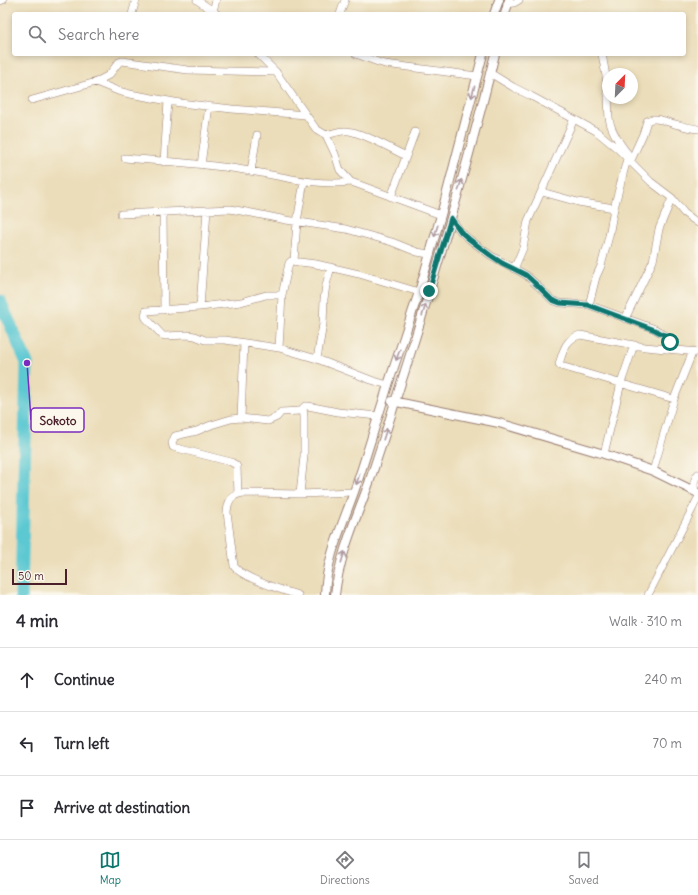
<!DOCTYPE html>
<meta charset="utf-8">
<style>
body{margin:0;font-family:Delius,sans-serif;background:#f7f7f7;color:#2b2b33}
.compass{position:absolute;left:602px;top:68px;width:36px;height:36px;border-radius:50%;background:#fff;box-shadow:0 2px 6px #0003;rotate:24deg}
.scale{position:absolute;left:12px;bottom:10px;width:55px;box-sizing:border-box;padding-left:4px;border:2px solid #4a1f2b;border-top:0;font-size:11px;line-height:14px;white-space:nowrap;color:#4a1f2b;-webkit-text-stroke:3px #fbf7ec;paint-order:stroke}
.stop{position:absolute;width:12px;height:12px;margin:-9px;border:3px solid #0f766e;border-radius:50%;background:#fff}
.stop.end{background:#0f766e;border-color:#fff;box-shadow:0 1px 4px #0008}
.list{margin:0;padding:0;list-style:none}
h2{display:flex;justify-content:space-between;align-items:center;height:52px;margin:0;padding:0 16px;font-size:17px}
h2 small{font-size:13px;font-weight:400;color:#7c7c81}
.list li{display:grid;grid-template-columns:26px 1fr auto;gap:12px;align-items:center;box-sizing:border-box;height:64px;padding:0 16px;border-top:1px solid #e1e1e2}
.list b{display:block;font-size:15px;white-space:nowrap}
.list em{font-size:13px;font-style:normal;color:#7c7c81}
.icon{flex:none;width:22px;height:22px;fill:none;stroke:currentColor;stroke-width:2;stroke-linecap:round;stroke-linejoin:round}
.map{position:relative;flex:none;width:698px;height:595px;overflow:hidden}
.search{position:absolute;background:#fff;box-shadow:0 2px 6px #0003;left:12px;right:12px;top:12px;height:44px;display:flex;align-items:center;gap:10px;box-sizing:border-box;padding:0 14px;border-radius:4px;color:#7c7c81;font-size:15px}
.sheet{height:244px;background:#fff}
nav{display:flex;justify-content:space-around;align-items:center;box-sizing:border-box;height:56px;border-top:1px solid #e1e1e2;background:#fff;font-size:11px;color:#7c7c81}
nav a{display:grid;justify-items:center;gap:2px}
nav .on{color:#0f766e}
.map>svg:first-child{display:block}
</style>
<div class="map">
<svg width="698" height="595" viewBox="0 0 698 595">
<rect width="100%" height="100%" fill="#fbf7ec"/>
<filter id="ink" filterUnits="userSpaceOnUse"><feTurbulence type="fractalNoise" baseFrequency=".025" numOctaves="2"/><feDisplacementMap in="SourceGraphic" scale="8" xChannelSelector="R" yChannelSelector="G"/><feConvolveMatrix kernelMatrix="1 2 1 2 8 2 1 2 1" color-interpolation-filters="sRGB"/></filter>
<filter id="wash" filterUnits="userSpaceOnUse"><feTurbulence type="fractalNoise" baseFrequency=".012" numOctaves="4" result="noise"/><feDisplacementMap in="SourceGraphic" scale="16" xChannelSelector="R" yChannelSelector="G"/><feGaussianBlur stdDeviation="0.9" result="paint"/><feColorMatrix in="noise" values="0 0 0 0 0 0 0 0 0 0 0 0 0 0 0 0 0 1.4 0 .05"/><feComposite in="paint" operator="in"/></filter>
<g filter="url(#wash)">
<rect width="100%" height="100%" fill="#ebddb9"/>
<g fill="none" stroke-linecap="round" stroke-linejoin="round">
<path stroke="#5bc8d2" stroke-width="13" d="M 0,301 L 27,363 L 21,595"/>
</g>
</g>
<g filter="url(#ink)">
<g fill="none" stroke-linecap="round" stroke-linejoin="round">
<defs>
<path id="minor" d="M 197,0 L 213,11 L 217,14
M 0,1 L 3,0
M 507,4 L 514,3 L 519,0
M 213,11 L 216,0
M 132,14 L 136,0
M 340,14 L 345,0
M 258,54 L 276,72 L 292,95 L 316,129 L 326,135 L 335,154 L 340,170 L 351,182 L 357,184 L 441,215
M 356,54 L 378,62 L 385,64 L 477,76
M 602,54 L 606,76 L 608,95
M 490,73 L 513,87 L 531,96 L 596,131 L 618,149 L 651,182 L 672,198 L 684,213 L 698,223
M 96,82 L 118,91 L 130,94 L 180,103 L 232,109 L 306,115
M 608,98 C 609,104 608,111 609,117 C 610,130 620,144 628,154
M 32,100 L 96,82 L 109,75 L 119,62 L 122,61 L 188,70 L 276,72
M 326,135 C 332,134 338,131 344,131 C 357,129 393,150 406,156
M 125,158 C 160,161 196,163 231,168 C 271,173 311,187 351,182
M 627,159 L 632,158 L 643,134 L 647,121 C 655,116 666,122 675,124 C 683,126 690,128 698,129
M 164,162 L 168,101
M 201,165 L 209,106
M 251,171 L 257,135
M 542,192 L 578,202 L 614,208
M 391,197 L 415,132
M 163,212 L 164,310
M 121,214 L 230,209 L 252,213 L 286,220 L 346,229 L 392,242 L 417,252 L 429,254
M 451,218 L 461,232 L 469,239 L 490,255 L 526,275 L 538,286 L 552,300 L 560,303 L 589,305 L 655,329 L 668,337 L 670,342 L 670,349
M 294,261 L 297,222 L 304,181
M 514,269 L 523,248 L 528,221 L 574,119
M 282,295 L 266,295 L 241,302 L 200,307 L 146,311 L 145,316 L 146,318 L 162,335 L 165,336 L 187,335 L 195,336 L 205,340 L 225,340 L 279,348 L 317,359 L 371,380 L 388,385
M 589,305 L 596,277 L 601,266 L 609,236 L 614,208 L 627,159
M 200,307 L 207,210
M 625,319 L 653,261 L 659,229 L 672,198
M 279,348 L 282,295 L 289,263 L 291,261 L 316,264 L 359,274 L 419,292
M 317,359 L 323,324 L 324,299 L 326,285 L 331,267
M 674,399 L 561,366 L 559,364 C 563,352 565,339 580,335 L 645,347 L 698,352
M 241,418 L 244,343
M 604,454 L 621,383 L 634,345
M 653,471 L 674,399 L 693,351
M 695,492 C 694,485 693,480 698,474
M 238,494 L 237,467 L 236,465 L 231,462 L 173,447 L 172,443 L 175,436 L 197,431 L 211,425 L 231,419 L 241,418 L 268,421 L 277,417 L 281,412 L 300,411 L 305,406 L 308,406 L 338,412 L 378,416
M 300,494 L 304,456 L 304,417 L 303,408
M 298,595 C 285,591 240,577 234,566 L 227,512 C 228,501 231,495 243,493 L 300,494 L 354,492
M 648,595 L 698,498"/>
<path id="tertiary" d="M 494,14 L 499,0
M 505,14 L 509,0
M 392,401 L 499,423 L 604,454 L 653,471 L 698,493
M 325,595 C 326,559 342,526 354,492 C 365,461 374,429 384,398 L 388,385 L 419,292 L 441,215 L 483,54
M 335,595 C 339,556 356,519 369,483 C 378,456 387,429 395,402 C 432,287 466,171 495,54"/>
</defs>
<use href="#minor" stroke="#9a7e72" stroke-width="8"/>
<use href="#tertiary" stroke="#9a7e72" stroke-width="10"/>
<use href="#minor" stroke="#fff" stroke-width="7"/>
<use href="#tertiary" stroke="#fff" stroke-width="8"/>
</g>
<defs><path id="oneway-shaft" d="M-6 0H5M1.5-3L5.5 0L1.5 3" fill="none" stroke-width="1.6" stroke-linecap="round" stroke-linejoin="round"/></defs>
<g stroke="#ae9aa0">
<use href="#oneway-shaft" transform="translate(473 92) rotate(105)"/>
<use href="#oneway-shaft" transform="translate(460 185) rotate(-75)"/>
<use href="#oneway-shaft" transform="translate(436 231) rotate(107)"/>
<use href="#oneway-shaft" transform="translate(424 310) rotate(-73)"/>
<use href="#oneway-shaft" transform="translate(398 355) rotate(109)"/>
<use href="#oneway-shaft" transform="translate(385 434) rotate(-72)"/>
<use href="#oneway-shaft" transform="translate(358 479) rotate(108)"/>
<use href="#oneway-shaft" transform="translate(343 557) rotate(-73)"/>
</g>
</g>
<g fill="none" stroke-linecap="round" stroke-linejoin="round" filter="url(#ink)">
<path stroke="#0f766e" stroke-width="5" d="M 429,291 L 451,218 L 461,232 L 469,239 L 490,255 L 502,263 L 526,275 L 538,286 L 552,300 L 560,303 L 588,305 L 655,330 L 668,337 L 670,342"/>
</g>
<path fill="none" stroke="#7b2cbf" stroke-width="1.5" d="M27 363L31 420"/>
<circle fill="#7b2cbf" stroke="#fbf7ec" stroke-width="1.5" cx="27" cy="363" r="4"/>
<rect fill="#fbf7ec" stroke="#7b2cbf" stroke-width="1.5" x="31" y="408" width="53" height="24" rx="4"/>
<g font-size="12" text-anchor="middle" font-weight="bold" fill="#4a1f2b">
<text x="58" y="425">Sokoto</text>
</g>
</svg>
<svg class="compass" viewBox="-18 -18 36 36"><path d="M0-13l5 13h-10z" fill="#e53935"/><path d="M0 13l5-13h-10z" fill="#7c7c81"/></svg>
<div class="scale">50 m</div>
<div class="stop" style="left:670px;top:342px"></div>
<div class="stop end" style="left:429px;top:291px"></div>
<div class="search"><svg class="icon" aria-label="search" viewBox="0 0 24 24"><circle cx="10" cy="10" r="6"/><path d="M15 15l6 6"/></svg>Search here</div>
</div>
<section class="sheet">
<h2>4 min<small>Walk · 310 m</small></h2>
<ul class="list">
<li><svg class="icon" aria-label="ahead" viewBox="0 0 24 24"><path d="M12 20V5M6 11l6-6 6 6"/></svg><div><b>Continue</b></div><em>240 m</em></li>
<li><svg class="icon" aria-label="left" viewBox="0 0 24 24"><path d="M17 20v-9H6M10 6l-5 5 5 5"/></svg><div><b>Turn left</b></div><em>70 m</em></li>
<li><svg class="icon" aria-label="arrive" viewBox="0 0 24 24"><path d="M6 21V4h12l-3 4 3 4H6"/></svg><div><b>Arrive at destination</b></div></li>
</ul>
</section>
<nav>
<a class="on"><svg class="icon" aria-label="map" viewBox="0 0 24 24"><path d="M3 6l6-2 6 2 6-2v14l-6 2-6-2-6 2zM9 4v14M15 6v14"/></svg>Map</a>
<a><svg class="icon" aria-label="directions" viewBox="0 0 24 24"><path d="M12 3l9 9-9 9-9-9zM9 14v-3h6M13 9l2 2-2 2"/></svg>Directions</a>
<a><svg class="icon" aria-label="saved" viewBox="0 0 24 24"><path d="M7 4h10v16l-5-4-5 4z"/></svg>Saved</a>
</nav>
